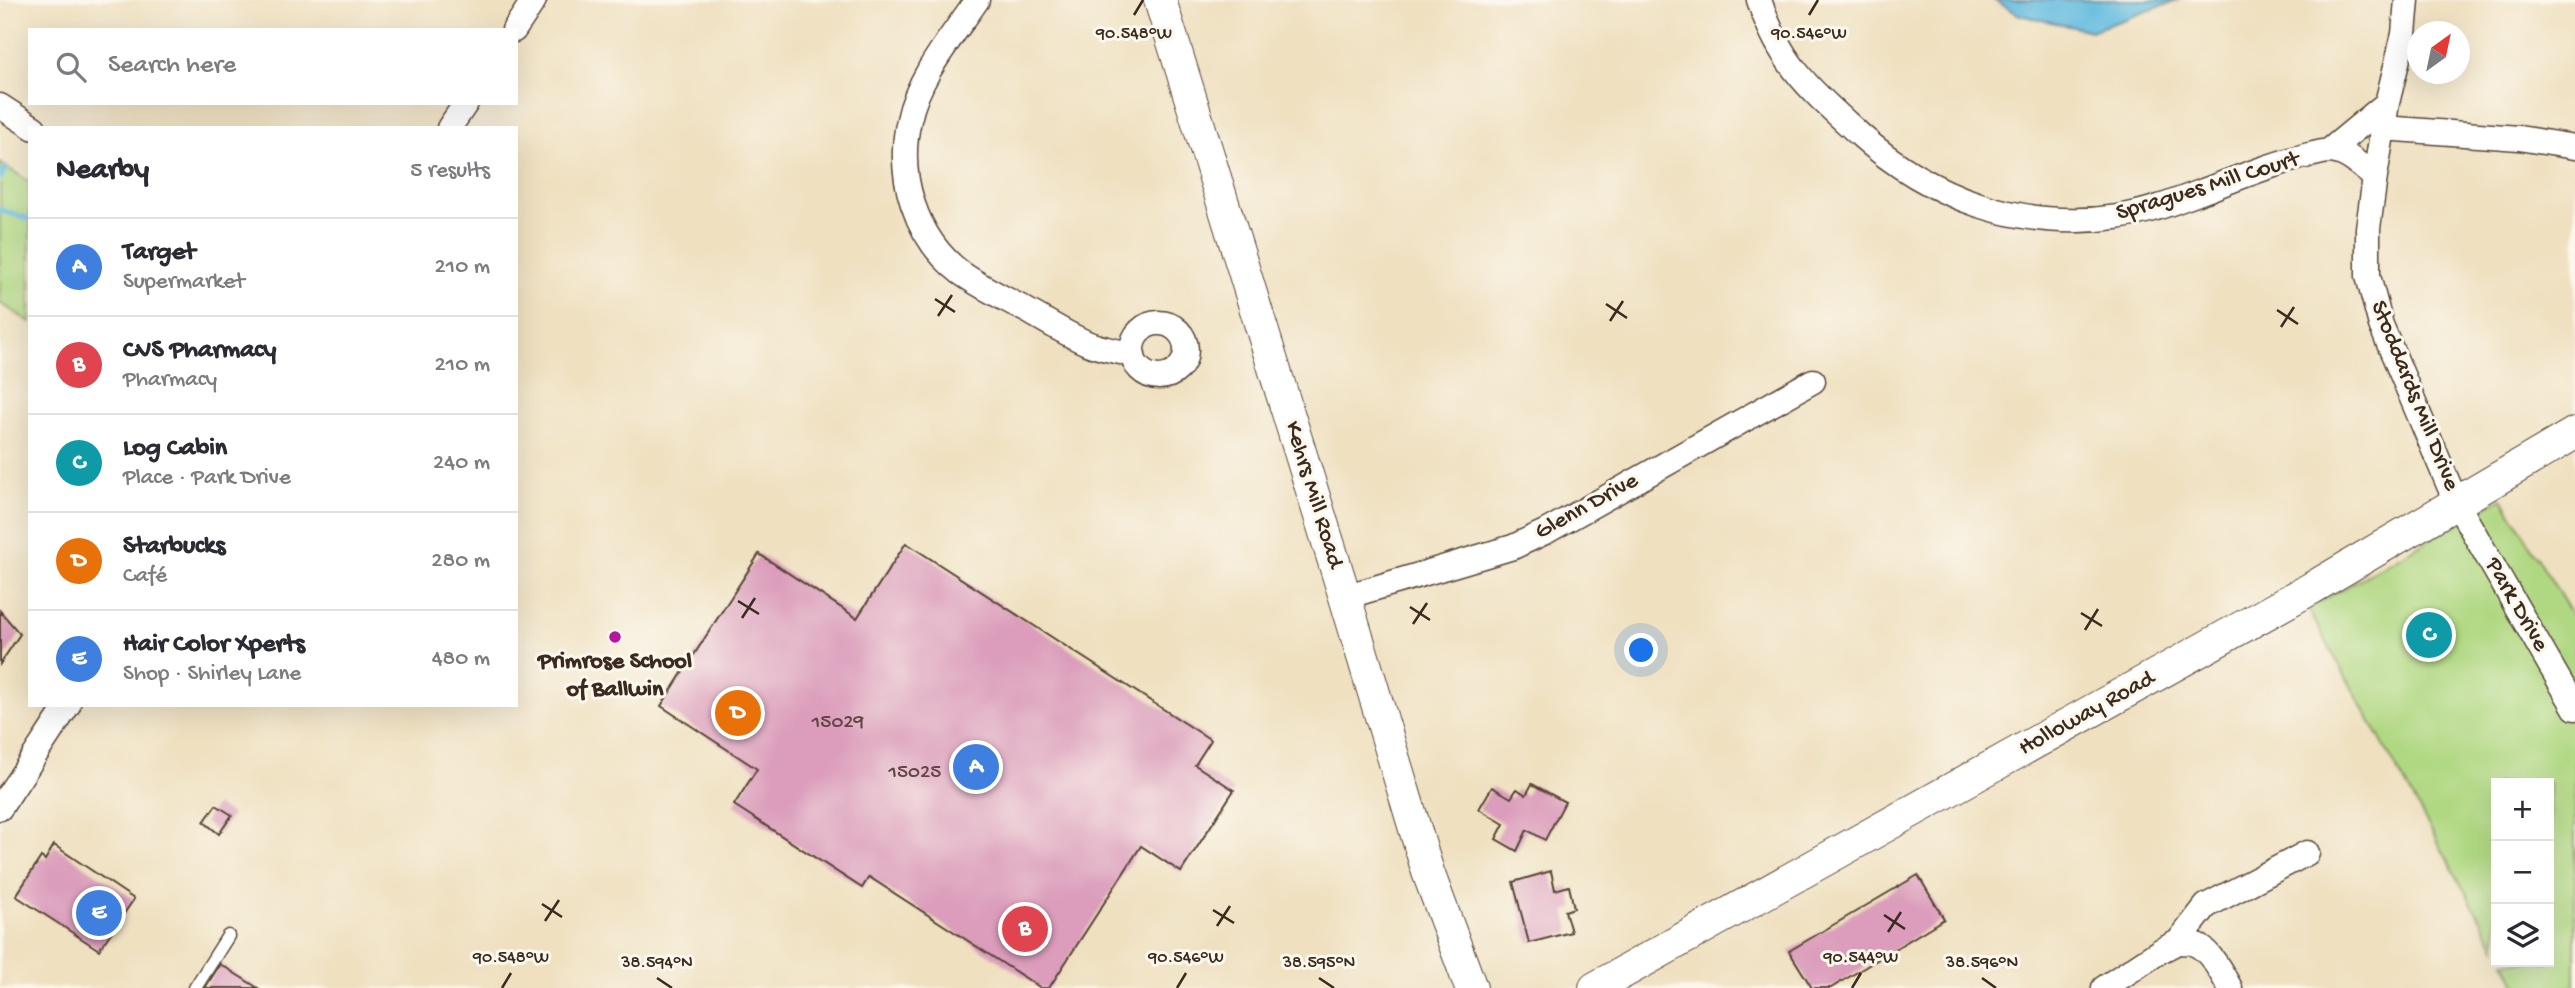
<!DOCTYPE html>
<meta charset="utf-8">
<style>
body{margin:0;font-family:"Gochi Hand",sans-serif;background:#f2f2f3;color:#2b2b33}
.controls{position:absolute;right:21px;bottom:21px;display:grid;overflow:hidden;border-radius:0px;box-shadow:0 7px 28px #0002}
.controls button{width:63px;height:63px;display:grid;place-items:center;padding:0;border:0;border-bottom:2px solid #e1e1e2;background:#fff;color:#2b2b33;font:35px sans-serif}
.compass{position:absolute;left:2407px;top:21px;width:63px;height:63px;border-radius:50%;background:#fff;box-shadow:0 7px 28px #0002;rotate:33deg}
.you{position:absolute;left:1642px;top:651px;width:24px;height:24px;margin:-18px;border:5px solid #fff;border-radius:50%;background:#1a73e8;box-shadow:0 0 0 10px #1a73e833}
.badge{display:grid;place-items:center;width:46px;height:46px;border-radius:50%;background:#111827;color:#fff;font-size:23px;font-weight:700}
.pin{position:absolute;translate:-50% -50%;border:4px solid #fff;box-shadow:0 2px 7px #0006}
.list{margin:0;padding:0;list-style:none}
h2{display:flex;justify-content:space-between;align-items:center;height:91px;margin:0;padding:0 28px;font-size:30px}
h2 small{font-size:23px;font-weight:400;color:#7c7c81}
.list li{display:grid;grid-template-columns:46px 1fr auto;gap:21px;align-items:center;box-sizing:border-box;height:98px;padding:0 28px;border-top:2px solid #e1e1e2}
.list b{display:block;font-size:26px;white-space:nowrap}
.list p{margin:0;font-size:23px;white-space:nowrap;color:#7c7c81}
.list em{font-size:23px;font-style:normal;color:#7c7c81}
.icon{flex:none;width:38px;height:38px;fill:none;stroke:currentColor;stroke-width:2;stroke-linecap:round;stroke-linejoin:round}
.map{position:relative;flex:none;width:2575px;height:988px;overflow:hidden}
.search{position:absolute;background:#fff;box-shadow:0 7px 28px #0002;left:28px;top:28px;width:490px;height:77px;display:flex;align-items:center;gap:18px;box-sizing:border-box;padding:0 24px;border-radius:0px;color:#7c7c81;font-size:26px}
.panel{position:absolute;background:#fff;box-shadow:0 7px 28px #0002;left:28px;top:126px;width:490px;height:581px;border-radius:0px}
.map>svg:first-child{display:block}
</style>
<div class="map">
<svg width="2575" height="988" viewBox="0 0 2575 988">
<rect width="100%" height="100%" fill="#fbf7ec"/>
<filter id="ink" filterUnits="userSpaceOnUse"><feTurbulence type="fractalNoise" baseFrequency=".0143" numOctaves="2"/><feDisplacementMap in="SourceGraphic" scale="14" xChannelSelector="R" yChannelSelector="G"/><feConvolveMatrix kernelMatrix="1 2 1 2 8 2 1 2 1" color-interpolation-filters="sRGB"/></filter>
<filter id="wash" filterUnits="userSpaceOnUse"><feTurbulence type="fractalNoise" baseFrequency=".00686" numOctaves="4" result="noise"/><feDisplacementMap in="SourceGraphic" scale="28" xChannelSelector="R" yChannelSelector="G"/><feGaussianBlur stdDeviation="1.57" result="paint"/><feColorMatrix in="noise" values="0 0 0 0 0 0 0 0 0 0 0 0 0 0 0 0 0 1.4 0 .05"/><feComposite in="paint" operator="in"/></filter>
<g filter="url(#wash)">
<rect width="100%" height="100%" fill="#efe0c0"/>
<path fill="#b0d882" stroke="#768150" stroke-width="2" d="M 0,163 L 30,182 L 30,322 L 0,303 Z
M 2502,498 L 2575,620 L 2575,988 L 2519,988 L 2505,962 L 2549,962 L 2549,783 L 2496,783 L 2496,947 L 2308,609 Z"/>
<path fill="#62bbdf" stroke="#4e727e" stroke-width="2" d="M 1994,0 L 2179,0 L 2091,31 L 2020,15 Z"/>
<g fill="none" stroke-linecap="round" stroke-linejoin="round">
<path stroke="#62bbdf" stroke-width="6" d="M 0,178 L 5,169
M 0,210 L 30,219"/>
</g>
<g id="blocks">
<path fill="#db9dbb" d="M 906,543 L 1211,740 L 1195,765 L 1234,790 L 1181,872 L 1141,846 L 1049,988 L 1041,988 L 869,877 L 862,888 L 734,805 L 757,769 L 661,706 L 759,554 L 857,618 Z
M 0,611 L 20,634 L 0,664 Z
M 2436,619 L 2448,640 L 2421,651 L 2411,630 Z
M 1532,784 L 1565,802 L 1545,840 L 1527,830 L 1517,851 L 1496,839 L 1504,824 L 1479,809 L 1492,787 L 1511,798 L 1517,789 L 1526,795 Z
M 216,805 L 232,815 L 219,834 L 204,822 Z
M 54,845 L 134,899 L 99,950 L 16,896 L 41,857 L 45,860 Z
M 1551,871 L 1555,890 L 1569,886 L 1574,908 L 1565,911 L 1571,932 L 1529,943 L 1513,882 Z
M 1918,875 L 1944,919 L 1831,988 L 1812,988 L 1789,951 Z
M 220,964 L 258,988 L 205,988 Z"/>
</g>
</g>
<g filter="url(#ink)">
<use href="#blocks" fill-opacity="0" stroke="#564536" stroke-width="2"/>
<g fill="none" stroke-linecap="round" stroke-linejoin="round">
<defs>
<path id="service" d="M 195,988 L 228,936"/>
<path id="minor" d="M 977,0 C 952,37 918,76 909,120 C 896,175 915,238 961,273 C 981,287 1004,298 1026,310 C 1046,321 1066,334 1087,343 C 1101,349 1118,351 1133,355
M 1759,0 C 1781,66 1810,89 1859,134 C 1930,198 2021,231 2117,217 C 2151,212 2182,199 2214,187 C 2245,175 2276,163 2309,155 C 2316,154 2323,151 2330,151 C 2348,152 2361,167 2375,177
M 2407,0 L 2404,34 L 2387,103 L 2375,177 L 2368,228 L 2368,276 L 2381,325 L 2456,502 L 2575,708
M 514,30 L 534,0
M 0,106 L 34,128
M 449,128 L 466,103
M 2383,128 L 2519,138 L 2575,147
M 2329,151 L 2387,103
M1132 350a27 27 0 1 1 54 0a27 27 0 1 1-54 0Z
M 1345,597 L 1513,547 L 1547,531 L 1813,381
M 0,808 L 68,705
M 2178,942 C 2183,942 2190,942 2195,944 C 2211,951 2222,974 2230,988
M 2104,988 L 2160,951 L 2178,942 L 2206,906 L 2307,853"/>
<path id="tertiary" d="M 1160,0 L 1345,597 L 1428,872 L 1471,988
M 1595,988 L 2312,588 L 2575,433"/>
</defs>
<use href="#service" stroke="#564536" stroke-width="15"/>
<use href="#minor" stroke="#564536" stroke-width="27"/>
<use href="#tertiary" stroke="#564536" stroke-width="34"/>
<use href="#service" stroke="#fff" stroke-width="12"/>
<use href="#minor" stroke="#fff" stroke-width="24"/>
<use href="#tertiary" stroke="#fff" stroke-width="32"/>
</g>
</g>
<path fill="none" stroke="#3b2a1e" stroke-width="2.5" d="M 1134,15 L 1143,0M 1809,15 L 1818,0M 935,299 L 955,312M 1606,304 L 1627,318M 2277,310 L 2298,324M 938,316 L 952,295M 1610,321 L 1623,301M 2281,327 L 2294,307M 738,601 L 759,614M 1410,607 L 1430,620M 2081,613 L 2102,626M 742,618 L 755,598M 1413,624 L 1427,603M 2085,630 L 2098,609M 542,904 L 562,917M 1213,910 L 1234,923M 1884,915 L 1905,929M 545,921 L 559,900M 1217,926 L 1230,906M 1888,932 L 1901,912M 657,978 L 672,988M 1319,978 L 1334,988M 1982,978 L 1996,988M 502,988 L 511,973M 1177,988 L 1186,973M 1852,988 L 1861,973"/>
<circle fill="#b5179e" stroke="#fbf7ec" stroke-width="2.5" cx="615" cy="637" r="7"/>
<g text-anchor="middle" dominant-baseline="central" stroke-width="6" stroke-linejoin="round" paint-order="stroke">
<g font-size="21" fill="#634745">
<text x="838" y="723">15029</text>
<text x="915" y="773">15025</text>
</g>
<g font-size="24" fill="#3b2a1e" stroke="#fbf7ec">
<text transform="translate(2208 187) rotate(-17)">Spragues Mill Court</text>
<text transform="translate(2414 396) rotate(68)">Stoddards Mill Drive</text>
<text transform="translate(1313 495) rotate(73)">Kehrs Mill Road</text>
<text transform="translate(1587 507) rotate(-29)">Glenn Drive</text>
<text transform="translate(2516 605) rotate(60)">Park Drive</text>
<text transform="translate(2087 714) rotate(-29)">Holloway Road</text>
</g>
<g font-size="24" font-weight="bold" fill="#3b2a1e" stroke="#fbf7ec">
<text x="615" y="662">Primrose School<tspan x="615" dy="28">of Ballwin</tspan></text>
</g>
</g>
<g font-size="18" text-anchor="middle" fill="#3b2a1e" stroke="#fbf7ec" stroke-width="6" stroke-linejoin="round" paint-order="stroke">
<text x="1134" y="38">90.548°W</text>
<text x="1809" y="38">90.546°W</text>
<text x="511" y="962">90.548°W</text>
<text x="1186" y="962">90.546°W</text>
<text x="1861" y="962">90.544°W</text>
<text x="657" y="967">38.594°N</text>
<text x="1319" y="967">38.595°N</text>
<text x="1982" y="967">38.596°N</text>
</g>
</svg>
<div class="controls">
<button>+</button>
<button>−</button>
<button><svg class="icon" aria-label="layers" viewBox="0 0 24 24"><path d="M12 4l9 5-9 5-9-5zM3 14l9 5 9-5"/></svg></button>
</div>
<svg class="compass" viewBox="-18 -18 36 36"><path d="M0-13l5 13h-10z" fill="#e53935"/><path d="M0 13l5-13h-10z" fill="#7c7c81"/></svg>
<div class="you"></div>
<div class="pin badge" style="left:976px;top:767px;background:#3f7fe0">A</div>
<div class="pin badge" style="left:1025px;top:929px;background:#e0444e">B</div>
<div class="pin badge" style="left:2429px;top:635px;background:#0f9aa8">C</div>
<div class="pin badge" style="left:738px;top:713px;background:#e8710a">D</div>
<div class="pin badge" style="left:99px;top:913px;background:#3f7fe0">E</div>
<div class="search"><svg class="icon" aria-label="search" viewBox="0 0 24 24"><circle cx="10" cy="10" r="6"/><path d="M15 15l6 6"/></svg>Search here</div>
<section class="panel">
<h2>Nearby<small>5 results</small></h2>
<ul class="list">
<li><span class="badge" style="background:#3f7fe0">A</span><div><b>Target</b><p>Supermarket</p></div><em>210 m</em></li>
<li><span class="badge" style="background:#e0444e">B</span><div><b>CVS Pharmacy</b><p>Pharmacy</p></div><em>210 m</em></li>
<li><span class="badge" style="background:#0f9aa8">C</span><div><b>Log Cabin</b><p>Place · Park Drive</p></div><em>240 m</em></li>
<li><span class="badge" style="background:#e8710a">D</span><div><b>Starbucks</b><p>Café</p></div><em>280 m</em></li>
<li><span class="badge" style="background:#3f7fe0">E</span><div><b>Hair Color Xperts</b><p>Shop · Shirley Lane</p></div><em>480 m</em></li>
</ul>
</section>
</div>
